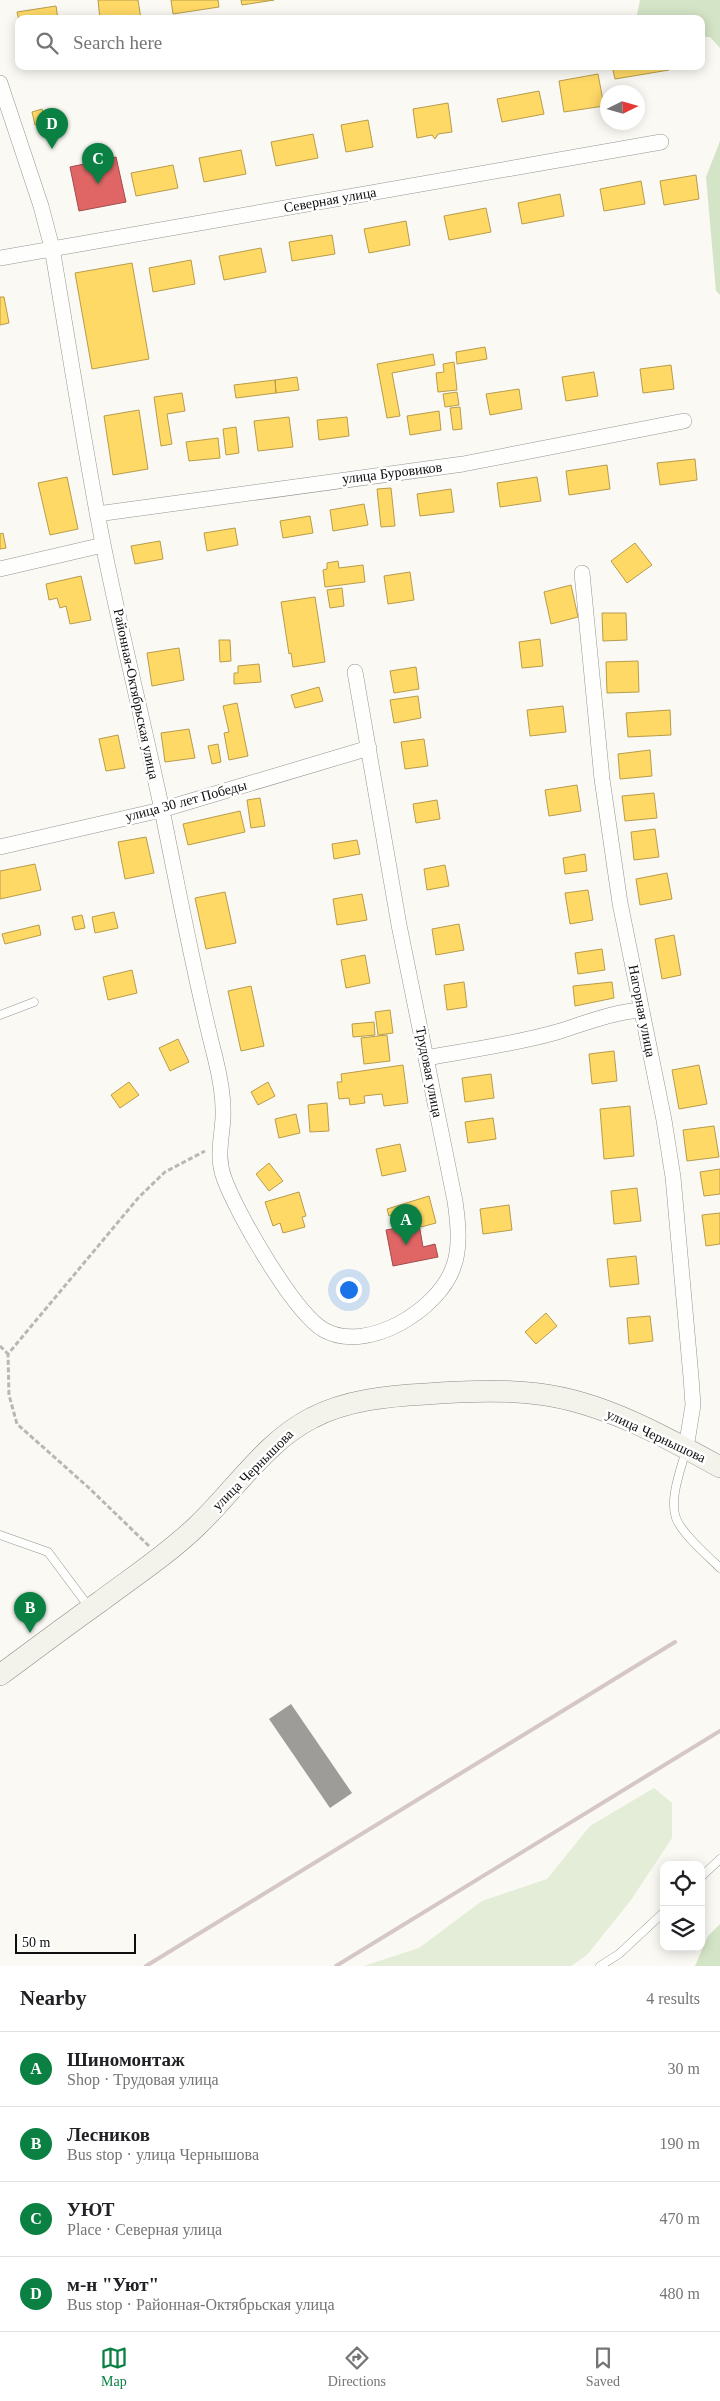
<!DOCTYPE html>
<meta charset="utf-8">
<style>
body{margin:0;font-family:Georgia,serif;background:#f2f2f2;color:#202124}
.controls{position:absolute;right:15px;bottom:15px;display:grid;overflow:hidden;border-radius:10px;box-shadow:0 2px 12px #0003}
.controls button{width:45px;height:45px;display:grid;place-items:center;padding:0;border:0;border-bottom:1px solid #e0e0e0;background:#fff;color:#202124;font:25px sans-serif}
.compass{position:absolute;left:600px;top:85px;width:45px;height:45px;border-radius:50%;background:#fff;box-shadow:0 2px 12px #0003;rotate:85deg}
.scale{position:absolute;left:15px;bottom:12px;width:121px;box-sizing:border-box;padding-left:5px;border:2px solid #0e0e0e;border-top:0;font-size:14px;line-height:18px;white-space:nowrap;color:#0e0e0e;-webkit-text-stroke:4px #fff;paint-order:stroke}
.you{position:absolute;left:348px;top:1289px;width:18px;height:18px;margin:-12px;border:4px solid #fff;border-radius:50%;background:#1a73e8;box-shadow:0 0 0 8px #1a73e833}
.badge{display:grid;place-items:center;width:32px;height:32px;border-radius:50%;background:#0b8043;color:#fff;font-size:16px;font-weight:700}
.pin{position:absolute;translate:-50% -41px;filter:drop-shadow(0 1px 2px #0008)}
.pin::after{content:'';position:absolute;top:26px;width:18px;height:15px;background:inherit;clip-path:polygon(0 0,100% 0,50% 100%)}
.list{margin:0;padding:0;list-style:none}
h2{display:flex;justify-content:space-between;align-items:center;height:65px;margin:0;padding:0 20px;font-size:21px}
h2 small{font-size:16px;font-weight:400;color:#757577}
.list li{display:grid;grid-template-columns:32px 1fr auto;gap:15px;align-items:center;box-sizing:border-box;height:75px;padding:0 20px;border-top:1px solid #e0e0e0}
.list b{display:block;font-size:19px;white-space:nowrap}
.list p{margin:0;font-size:16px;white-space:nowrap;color:#757577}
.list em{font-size:16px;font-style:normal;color:#757577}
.icon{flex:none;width:28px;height:28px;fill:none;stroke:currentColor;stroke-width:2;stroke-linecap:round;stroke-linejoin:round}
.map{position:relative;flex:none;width:720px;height:1966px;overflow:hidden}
.search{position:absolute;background:#fff;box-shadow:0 2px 12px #0003;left:15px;right:15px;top:15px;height:55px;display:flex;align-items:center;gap:12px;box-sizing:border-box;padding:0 18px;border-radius:10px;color:#757577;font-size:19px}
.sheet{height:365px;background:#fff}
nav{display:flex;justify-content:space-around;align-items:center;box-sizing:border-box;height:70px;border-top:1px solid #e0e0e0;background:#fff;font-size:14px;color:#757577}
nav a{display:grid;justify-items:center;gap:2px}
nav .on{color:#0b8043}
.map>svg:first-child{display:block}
</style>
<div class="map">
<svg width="720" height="1966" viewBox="0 0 720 1966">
<rect width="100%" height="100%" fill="#faf9f4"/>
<path fill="#e3edd7" d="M 654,1788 L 672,1803 L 672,1838 L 631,1900 L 587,1955 L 571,1966 L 364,1966 L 419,1948 L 482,1901 L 547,1879 L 590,1826 Z"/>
<path fill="#d4e4c6" d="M 640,0 L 720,0 L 720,48 L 710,37 L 701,37 L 701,19 L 639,19 L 637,15 Z
M 720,141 L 720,295 L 716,291 L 706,177 Z
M 720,1924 L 720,1966 L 695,1966 L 708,1936 Z"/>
<path fill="#ffd966" stroke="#b79c4c" d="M 98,0 L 138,0 L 141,19 L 100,19 Z
M 171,0 L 218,0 L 219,7 L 173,14 Z
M 241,0 L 274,0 L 242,5 Z
M 56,6 L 58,19 L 19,19 L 19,21 L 17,12 Z
M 612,66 L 669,66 L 669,70 L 615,79 Z
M 598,74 L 604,106 L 564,112 L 559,81 Z
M 539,91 L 544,114 L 502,122 L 497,99 Z
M 448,103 L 452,132 L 438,134 L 435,139 L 432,135 L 417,138 L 413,109 Z
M 42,109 L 46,122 L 35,125 L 32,112 Z
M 368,120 L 373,147 L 346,152 L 341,125 Z
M 313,134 L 318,158 L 276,166 L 271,142 Z
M 241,150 L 246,174 L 204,182 L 199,158 Z
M 173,165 L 178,188 L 136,196 L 131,173 Z
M 696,175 L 699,199 L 664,205 L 660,181 Z
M 641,181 L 645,204 L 604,211 L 600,189 Z
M 560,194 L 564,216 L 522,224 L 518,203 Z
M 486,208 L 491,232 L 449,240 L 444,216 Z
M 406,221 L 410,245 L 369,253 L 364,229 Z
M 332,235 L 335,254 L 292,261 L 289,242 Z
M 261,248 L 266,272 L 224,280 L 219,256 Z
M 191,260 L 195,284 L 153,292 L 149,268 Z
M 132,263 L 149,359 L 92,369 L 75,273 Z
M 0,297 L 4,297 L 9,323 L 0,325 Z
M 485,347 L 487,359 L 457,364 L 456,352 Z
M 433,354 L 435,365 L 392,373 L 400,416 L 387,418 L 377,364 Z
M 454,362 L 457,390 L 438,392 L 436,373 L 444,372 L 443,364 Z
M 671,365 L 674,389 L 643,393 L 640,369 Z
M 594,372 L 598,396 L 566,401 L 562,377 Z
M 297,377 L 299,390 L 276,393 L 275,380 Z
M 275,380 L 276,393 L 236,398 L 234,385 Z
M 519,389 L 522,409 L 490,415 L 486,394 Z
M 457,392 L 459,405 L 445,407 L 443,394 Z
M 182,393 L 185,411 L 167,414 L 172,444 L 161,446 L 154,397 Z
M 460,407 L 462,429 L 453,430 L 450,408 Z
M 139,410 L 148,469 L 113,475 L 104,416 Z
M 439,411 L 441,430 L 410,435 L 407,416 Z
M 289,417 L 293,447 L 258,451 L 254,421 Z
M 347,417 L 349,436 L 319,440 L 317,420 Z
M 236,427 L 239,453 L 226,455 L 223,429 Z
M 218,438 L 220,458 L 189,461 L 186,442 Z
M 695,459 L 697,480 L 660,485 L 657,463 Z
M 607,465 L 610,489 L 569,495 L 566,471 Z
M 67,477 L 78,529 L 50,535 L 38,483 Z
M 537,477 L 541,501 L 500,507 L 497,483 Z
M 391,488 L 395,526 L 381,527 L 377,489 Z
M 451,489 L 454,512 L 420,516 L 417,494 Z
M 364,504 L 368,525 L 333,531 L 330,510 Z
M 310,516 L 313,533 L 283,538 L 280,521 Z
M 235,528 L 238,545 L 207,551 L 204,533 Z
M 3,533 L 6,548 L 0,549 L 0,534 Z
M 160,541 L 163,559 L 135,564 L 131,546 Z
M 635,543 L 652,565 L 627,583 L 611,561 Z
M 338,561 L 339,568 L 363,565 L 365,582 L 325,587 L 323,570 L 327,569 L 327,563 Z
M 410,572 L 414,600 L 388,604 L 384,576 Z
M 81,576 L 91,620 L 70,624 L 66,606 L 60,608 L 57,598 L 49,600 L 46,584 Z
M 571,585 L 578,617 L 551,624 L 544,592 Z
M 342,588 L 344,606 L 330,608 L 327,590 Z
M 315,597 L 325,662 L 293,667 L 291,653 L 289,654 L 281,602 Z
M 602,613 L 626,613 L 627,640 L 603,641 Z
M 540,639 L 543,666 L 522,668 L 519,642 Z
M 219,640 L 230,640 L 231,661 L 220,662 Z
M 179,648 L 184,680 L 152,686 L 147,653 Z
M 638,661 L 639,692 L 607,693 L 606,662 Z
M 259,664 L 261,682 L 234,684 L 234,673 L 238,673 L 238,666 Z
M 416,667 L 419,689 L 394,693 L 390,671 Z
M 319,687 L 323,701 L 295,708 L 291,695 Z
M 418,696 L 421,718 L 394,723 L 390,700 Z
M 237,703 L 248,756 L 229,760 L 224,733 L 229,732 L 223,706 Z
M 563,706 L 566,732 L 530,736 L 527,710 Z
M 670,710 L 671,735 L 628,737 L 626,713 Z
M 189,729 L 195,758 L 165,762 L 161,733 Z
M 118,735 L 125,768 L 106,771 L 99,739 Z
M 424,739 L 428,766 L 405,769 L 401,742 Z
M 218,744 L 221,762 L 212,764 L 208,746 Z
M 650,750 L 652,776 L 620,779 L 618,754 Z
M 577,785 L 581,811 L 549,816 L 545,790 Z
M 654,793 L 657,818 L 625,821 L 622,796 Z
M 260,798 L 265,826 L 251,828 L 247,800 Z
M 437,800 L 440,819 L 416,823 L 413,804 Z
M 240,811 L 245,832 L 188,845 L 183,824 Z
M 655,829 L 659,857 L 634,860 L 631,832 Z
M 146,837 L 154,873 L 125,879 L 118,842 Z
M 357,840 L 360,854 L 334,859 L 332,844 Z
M 585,854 L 587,871 L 565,874 L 563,858 Z
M 35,864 L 41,890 L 0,899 L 0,871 Z
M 445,865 L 449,886 L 427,890 L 424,869 Z
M 667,873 L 672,899 L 640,905 L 636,879 Z
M 588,890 L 593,920 L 570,924 L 565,893 Z
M 225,892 L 236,943 L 206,949 L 195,898 Z
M 362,894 L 367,920 L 337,925 L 333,899 Z
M 114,912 L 118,928 L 95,933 L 92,917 Z
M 82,915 L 85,928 L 75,930 L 72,917 Z
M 459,924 L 464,950 L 436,955 L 432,929 Z
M 39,925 L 41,935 L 5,944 L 2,934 Z
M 674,935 L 681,975 L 662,979 L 655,939 Z
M 602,949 L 605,970 L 578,974 L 575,953 Z
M 365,955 L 370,983 L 346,988 L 341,960 Z
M 132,970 L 137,993 L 108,1000 L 103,977 Z
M 464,982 L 467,1007 L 447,1010 L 444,985 Z
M 612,982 L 614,998 L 575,1006 L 573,986 Z
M 251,986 L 264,1046 L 241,1051 L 228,991 Z
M 390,1010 L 393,1033 L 378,1035 L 375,1012 Z
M 374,1022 L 375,1035 L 353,1037 L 352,1024 Z
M 387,1035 L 390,1061 L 364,1064 L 361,1038 Z
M 178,1039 L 189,1062 L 170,1071 L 159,1048 Z
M 614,1051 L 617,1081 L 592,1084 L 589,1054 Z
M 403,1065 L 408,1103 L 384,1106 L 382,1094 L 364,1096 L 365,1103 L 350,1105 L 349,1098 L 339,1099 L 337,1082 L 342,1082 L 341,1074 Z
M 699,1065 L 707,1104 L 679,1109 L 672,1070 Z
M 491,1074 L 494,1098 L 465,1102 L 462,1078 Z
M 129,1082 L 139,1095 L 120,1108 L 111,1095 Z
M 268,1082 L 275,1096 L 258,1105 L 251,1092 Z
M 327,1103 L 329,1131 L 310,1132 L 308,1105 Z
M 630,1106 L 634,1156 L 604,1159 L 600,1109 Z
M 296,1114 L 300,1133 L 279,1138 L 275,1119 Z
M 493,1118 L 496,1139 L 468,1143 L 465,1122 Z
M 714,1126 L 719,1157 L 687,1161 L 683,1130 Z
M 400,1144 L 406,1171 L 382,1176 L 376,1149 Z
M 269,1163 L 283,1181 L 269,1191 L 256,1174 Z
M 720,1169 L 720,1194 L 704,1196 L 700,1172 Z
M 637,1188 L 641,1221 L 614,1224 L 611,1191 Z
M 299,1192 L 306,1216 L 302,1217 L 305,1227 L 283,1233 L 280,1223 L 273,1226 L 265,1202 Z
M 429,1196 L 436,1223 L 421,1227 L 416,1207 L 389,1216 L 387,1209 Z
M 509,1205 L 512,1230 L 483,1234 L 480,1209 Z
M 720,1213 L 720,1244 L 706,1246 L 702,1215 Z
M 636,1256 L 639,1284 L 610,1287 L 607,1259 Z
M 546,1313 L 557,1326 L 536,1344 L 525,1332 Z
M 650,1316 L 653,1341 L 629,1344 L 627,1318 Z"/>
<path fill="#e06666" stroke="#a14c4c" d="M 116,157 L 126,202 L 79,211 L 70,167 Z
M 419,1224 L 423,1247 L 435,1244 L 438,1257 L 393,1266 L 386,1230 Z"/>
<path fill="#9e9c99" d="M 291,1704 L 352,1793 L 330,1808 L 269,1719 Z"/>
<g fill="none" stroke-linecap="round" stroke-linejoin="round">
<defs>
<path id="lane" d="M 0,1015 L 34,1002
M 686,1450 C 681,1469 669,1499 676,1518 C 682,1534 708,1556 720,1568
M 0,1535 L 48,1552 L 89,1607
M 701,1877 L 720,1859
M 600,1966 L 619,1954 L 664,1912"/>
<path id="street" d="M 0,83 L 41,206 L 52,248 C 69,347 84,446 103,544 C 121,633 143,721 162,810 C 179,893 194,975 215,1057 C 220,1077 224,1097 223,1117 C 222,1139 216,1156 224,1178 C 236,1212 294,1313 324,1330 C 367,1354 438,1310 453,1268 C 461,1248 458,1222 455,1201 L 399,925 L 355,672
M 0,258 L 661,142
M 97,514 L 463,464 L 684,421
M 0,569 L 103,545
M 582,573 L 602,779 L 620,903 L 664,1120 L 673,1177 L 691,1377 L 693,1405 L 686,1448
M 0,847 L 161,810 L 369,748
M 426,1058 C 470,1050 515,1044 557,1032 C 586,1023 612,1012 642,1010"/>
<path id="secondary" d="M 0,1675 C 34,1650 67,1625 101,1601 C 133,1577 168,1554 197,1526 C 234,1491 266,1441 312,1418 C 346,1400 388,1396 426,1394 C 463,1391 501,1389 539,1394 C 603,1402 664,1436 720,1467"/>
</defs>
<use href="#lane" stroke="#949492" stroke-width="9"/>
<use href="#street" stroke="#949492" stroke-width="16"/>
<use href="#secondary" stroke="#8b8a88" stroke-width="22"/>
<path stroke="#b8b8b7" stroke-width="3" stroke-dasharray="5 2.5" stroke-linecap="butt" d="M 0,1346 L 8,1354
M 149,1546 L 88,1487 L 17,1424 L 9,1395 L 8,1354 L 139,1197 L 165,1172 L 205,1151"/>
<use href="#lane" stroke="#fefefd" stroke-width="8"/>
<use href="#street" stroke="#fefefd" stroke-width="15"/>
<use href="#secondary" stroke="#f4f3eb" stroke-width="21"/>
<path stroke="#d5c7c7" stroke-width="4" d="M 146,1966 L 675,1642
M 336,1966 L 720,1731"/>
</g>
<g text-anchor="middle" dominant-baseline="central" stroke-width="5" stroke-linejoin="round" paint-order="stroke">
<g font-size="14" fill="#0e0e0e" stroke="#fff">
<text transform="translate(330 200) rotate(-10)">Северная улица</text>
<text transform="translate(392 473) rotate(-7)">улица Буровиков</text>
<text transform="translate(136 694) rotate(78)">Районная-Октябрьская улица</text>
<text transform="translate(186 801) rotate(-15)">улица 30 лет Победы</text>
<text transform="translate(642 1011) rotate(79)">Нагорная улица</text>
<text transform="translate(429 1072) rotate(79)">Трудовая улица</text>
<text transform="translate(656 1436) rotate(25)">улица Чернышова</text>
<text transform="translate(253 1470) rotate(-45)">улица Чернышова</text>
</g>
</g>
</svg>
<div class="controls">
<button><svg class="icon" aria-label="locate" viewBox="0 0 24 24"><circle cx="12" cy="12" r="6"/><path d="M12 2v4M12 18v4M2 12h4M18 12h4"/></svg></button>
<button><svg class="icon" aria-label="layers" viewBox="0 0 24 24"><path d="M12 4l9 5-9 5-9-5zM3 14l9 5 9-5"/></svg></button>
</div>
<svg class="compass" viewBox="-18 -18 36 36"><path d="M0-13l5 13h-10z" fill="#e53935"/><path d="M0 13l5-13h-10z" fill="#757577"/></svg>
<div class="scale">50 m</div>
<div class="you"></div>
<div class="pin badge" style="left:406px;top:1245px">A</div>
<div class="pin badge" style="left:30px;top:1633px">B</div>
<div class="pin badge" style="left:98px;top:184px">C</div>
<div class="pin badge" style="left:52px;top:149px">D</div>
<div class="search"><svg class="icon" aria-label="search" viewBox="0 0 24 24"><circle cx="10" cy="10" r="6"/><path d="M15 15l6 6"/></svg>Search here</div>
</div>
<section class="sheet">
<h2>Nearby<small>4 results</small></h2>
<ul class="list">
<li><span class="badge">A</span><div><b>Шиномонтаж</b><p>Shop · Трудовая улица</p></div><em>30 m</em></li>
<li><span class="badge">B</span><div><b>Лесников</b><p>Bus stop · улица Чернышова</p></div><em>190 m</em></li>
<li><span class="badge">C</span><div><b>УЮТ</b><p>Place · Северная улица</p></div><em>470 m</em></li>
<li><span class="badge">D</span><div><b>м-н &quot;Уют&quot;</b><p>Bus stop · Районная-Октябрьская улица</p></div><em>480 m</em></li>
</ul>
</section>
<nav>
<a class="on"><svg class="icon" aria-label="map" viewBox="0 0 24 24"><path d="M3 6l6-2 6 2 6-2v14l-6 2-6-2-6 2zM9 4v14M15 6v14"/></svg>Map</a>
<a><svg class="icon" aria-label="directions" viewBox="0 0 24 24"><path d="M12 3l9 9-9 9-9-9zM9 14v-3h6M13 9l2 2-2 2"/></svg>Directions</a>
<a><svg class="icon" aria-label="saved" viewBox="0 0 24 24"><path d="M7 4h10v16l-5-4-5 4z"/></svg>Saved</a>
</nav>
